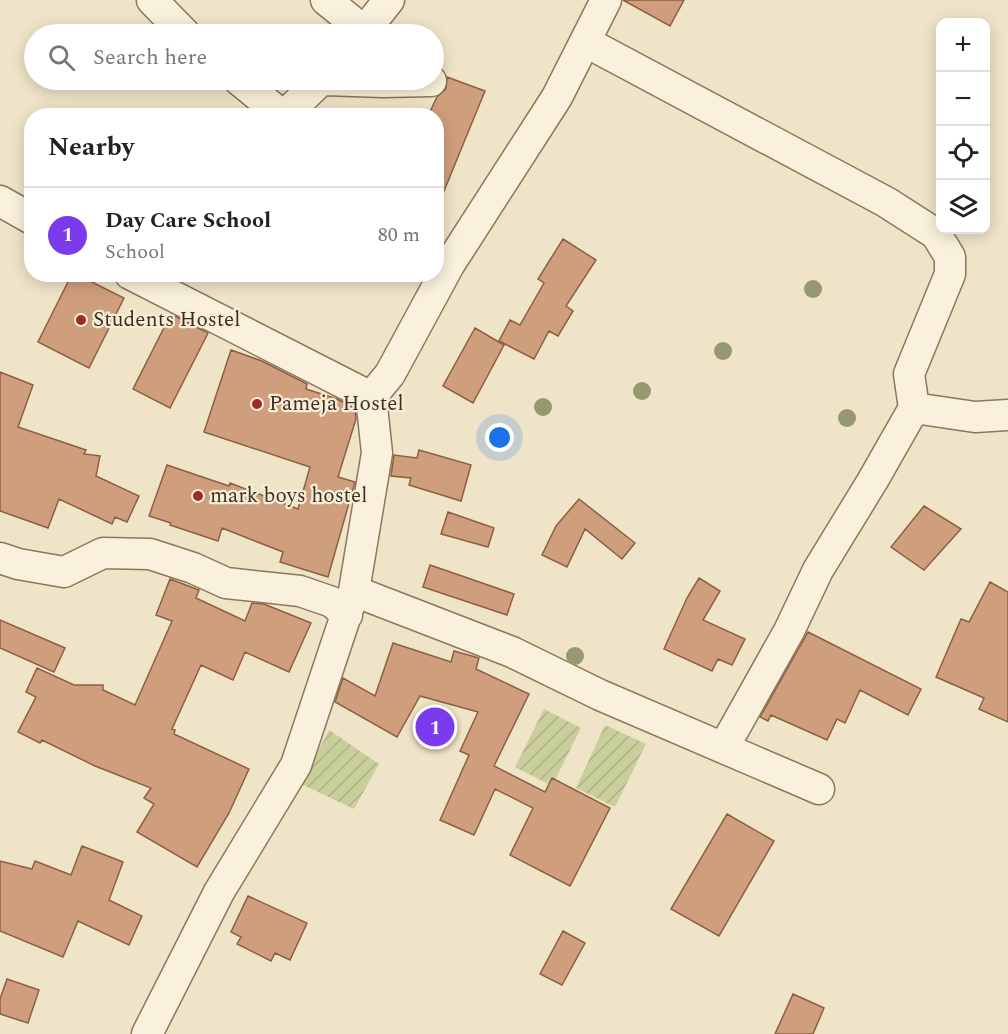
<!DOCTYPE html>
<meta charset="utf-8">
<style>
body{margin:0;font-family:Spectral,serif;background:#f2f2f2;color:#222}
.controls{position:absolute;right:18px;top:18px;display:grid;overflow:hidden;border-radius:12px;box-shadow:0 3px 15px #0003}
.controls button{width:54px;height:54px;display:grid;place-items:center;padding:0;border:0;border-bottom:2px solid #e0e0e0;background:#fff;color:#222;font:30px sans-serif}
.you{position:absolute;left:500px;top:438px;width:21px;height:21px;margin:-15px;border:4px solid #fff;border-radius:50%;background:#1a73e8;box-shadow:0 0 0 9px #1a73e833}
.badge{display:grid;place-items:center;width:39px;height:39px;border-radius:50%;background:#7c3aed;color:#fff;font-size:20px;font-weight:700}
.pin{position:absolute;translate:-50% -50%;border:3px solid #fff;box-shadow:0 2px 6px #0006}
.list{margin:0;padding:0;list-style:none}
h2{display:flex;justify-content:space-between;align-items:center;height:78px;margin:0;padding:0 24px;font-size:26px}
h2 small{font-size:20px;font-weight:400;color:#767676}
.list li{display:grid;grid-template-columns:39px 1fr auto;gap:18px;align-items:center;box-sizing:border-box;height:96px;padding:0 24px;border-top:2px solid #e0e0e0}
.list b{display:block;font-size:22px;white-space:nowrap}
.list p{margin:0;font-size:20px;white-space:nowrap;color:#767676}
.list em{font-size:20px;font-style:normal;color:#767676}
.icon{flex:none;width:33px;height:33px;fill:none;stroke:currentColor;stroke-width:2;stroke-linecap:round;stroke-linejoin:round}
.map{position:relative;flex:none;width:1008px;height:1034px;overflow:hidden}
.search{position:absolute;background:#fff;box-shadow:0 3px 15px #0003;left:24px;top:24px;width:420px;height:66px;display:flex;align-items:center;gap:15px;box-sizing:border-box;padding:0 21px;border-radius:33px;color:#767676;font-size:22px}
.panel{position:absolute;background:#fff;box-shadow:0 3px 15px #0003;left:24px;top:108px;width:420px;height:174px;border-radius:24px}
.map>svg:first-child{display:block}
</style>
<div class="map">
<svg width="1008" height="1034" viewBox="0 0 1008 1034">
<defs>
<pattern id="garden-furrows" width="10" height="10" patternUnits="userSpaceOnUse" patternTransform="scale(1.5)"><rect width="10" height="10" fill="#c9cf9b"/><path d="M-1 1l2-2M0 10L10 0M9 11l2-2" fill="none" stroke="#aeb285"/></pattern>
</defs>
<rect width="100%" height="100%" fill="#f0e4c8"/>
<path fill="url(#garden-furrows)" d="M 544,709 L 581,728 L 552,786 L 515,767 Z
M 605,725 L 646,744 L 615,807 L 576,788 Z
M 329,730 L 379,764 L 354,809 L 301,784 Z"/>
<path fill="#cf9f7d" stroke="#8d5f41" stroke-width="1.5" d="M 623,0 L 684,0 L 670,26 Z
M 447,77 L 485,91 L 437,208 L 436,116 L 428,116 L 437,97 L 446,89 Z
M 563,239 L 596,260 L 566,306 L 573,311 L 558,336 L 549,331 L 534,359 L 499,341 L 510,320 L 520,325 L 544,283 L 538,279 Z
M 72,274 L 76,274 L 124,298 L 89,368 L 38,342 Z
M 171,314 L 208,333 L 170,408 L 133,389 Z
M 475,328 L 504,345 L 473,403 L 443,386 Z
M 231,350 L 262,361 L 307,384 L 306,389 L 337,399 L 355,408 L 356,419 L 338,477 L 355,482 L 328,577 L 280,562 L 283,552 L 222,528 L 218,541 L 170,525 L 171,523 L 149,516 L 167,465 L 229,486 L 230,483 L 298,509 L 310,467 L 204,432 Z
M 0,372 L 33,385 L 18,427 L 86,450 L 84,454 L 100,456 L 96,476 L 139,496 L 127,522 L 115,517 L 112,524 L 59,499 L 48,528 L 0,511 Z
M 419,450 L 471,465 L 461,501 L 409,485 L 411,478 L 391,476 L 394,455 L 417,458 Z
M 579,499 L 635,543 L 622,559 L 585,529 L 567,567 L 542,555 L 556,526 Z
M 924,506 L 961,529 L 924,570 L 891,547 Z
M 448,512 L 494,528 L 488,547 L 441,534 Z
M 430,565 L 514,594 L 507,615 L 423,587 Z
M 699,578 L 720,591 L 703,620 L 745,639 L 732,665 L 718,659 L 712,671 L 664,649 L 687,598 Z
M 170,579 L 199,590 L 196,598 L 245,621 L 252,603 L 264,604 L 311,623 L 289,672 L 245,652 L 233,680 L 201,665 L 172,729 L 175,730 L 174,734 L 249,769 L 229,813 L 197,867 L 137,832 L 154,804 L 144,798 L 151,788 L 95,766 L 42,740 L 40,743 L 18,732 L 36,697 L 26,692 L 37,668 L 74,685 L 103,685 L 103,690 L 135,705 L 172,621 L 156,615 Z
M 990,582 L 1008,592 L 1008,722 L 979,709 L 984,698 L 936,677 L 961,619 L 969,622 Z
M 0,620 L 65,648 L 54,672 L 0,648 Z
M 808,632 L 921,689 L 908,715 L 860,690 L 845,723 L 837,719 L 827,740 L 771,715 L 768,721 L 760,717 Z
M 393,643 L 451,662 L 454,651 L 479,658 L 476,669 L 529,694 L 494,766 L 545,792 L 552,778 L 610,808 L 570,886 L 510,855 L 533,808 L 495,789 L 474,835 L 440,820 L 469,755 L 460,751 L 478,712 L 420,696 L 397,737 L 335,702 L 343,678 L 375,696 Z
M 727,814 L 774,841 L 719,936 L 671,909 Z
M 82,846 L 123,862 L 109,900 L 142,916 L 129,945 L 78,921 L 63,957 L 0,931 L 0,861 L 32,869 L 35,861 L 71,875 Z
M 248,896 L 307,923 L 290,960 L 275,953 L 271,961 L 237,944 L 241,937 L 231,932 Z
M 563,931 L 585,943 L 562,985 L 540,974 Z
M 7,979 L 39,990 L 28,1023 L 0,1014 L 0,999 Z
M 793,994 L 824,1008 L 813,1034 L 775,1034 Z"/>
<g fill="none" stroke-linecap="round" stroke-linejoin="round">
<defs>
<path id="street" d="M 152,0 L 185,34
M 326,0 L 364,31
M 362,34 L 389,0
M 586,42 L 886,202 L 936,234 L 950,257 L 950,274 L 909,374 L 914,408
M 239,80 L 283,116
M 325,80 L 383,82 L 431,81
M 284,116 L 321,80
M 0,201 L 32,219
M 130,274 L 371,397 L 377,453 L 354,591 L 296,765 L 219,892 L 147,1034
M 371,397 L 390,374 L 449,265 L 557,97 L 606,0
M 0,558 L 18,564 L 64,572 L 103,553 L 150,554 L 193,568 L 226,583 L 300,591 L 332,602 L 347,615
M 354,591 L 512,652 L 600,695 L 819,789
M 724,747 L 789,631 L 818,570 L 873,480 L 914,408 L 975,417 L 1008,415"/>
</defs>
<use href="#street" stroke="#8d765c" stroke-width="33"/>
<use href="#street" stroke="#faf1dc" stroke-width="30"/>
</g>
<g fill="#96986f">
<circle cx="813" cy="289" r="9"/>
<circle cx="723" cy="351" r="9"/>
<circle cx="642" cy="391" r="9"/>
<circle cx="543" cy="407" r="9"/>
<circle cx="847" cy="418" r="9"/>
<circle cx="575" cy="656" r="9"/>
</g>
<g fill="#9e2a2b" stroke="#f7eed8" stroke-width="2">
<circle cx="81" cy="320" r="6"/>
<circle cx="257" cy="404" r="6"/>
<circle cx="198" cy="496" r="6"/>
</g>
<g text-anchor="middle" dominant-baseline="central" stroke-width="4.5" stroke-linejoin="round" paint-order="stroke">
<g font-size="21" fill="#3d2e20" stroke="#f7eed8" text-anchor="start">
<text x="93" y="320">Students Hostel</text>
<text x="269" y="404">Pameja Hostel</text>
<text x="210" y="496">mark boys hostel</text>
</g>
</g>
</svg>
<div class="controls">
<button>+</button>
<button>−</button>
<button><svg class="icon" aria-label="locate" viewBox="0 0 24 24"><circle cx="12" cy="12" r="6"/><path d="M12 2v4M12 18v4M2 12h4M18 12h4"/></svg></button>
<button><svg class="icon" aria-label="layers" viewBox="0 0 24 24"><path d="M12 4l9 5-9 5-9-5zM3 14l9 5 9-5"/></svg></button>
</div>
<div class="you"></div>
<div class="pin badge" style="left:435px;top:727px">1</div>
<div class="search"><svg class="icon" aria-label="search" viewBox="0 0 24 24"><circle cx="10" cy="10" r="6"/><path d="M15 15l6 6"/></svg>Search here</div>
<section class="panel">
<h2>Nearby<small></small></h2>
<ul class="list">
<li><span class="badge">1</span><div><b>Day Care School</b><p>School</p></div><em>80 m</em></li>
</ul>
</section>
</div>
